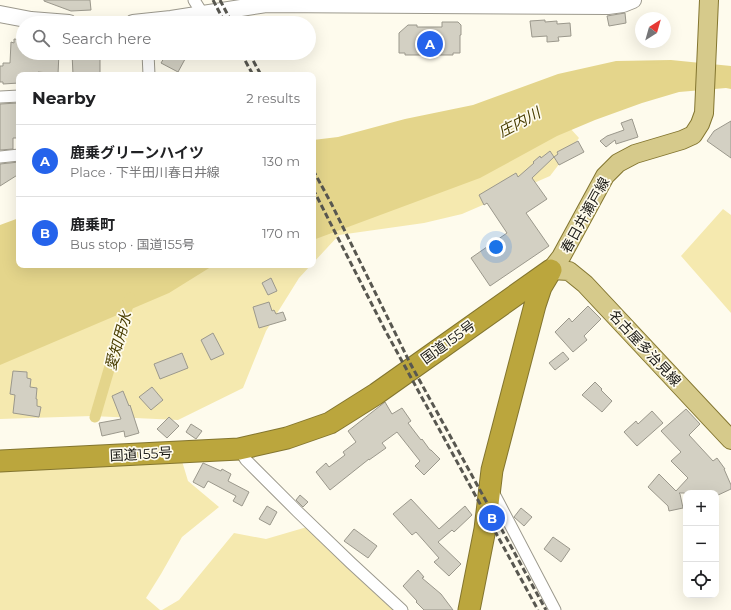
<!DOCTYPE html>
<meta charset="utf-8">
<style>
body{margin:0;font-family:Montserrat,"Noto Sans JP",sans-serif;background:#f2f2f2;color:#202124}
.controls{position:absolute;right:12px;bottom:12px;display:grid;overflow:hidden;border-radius:8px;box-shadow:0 4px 16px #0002}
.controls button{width:36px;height:36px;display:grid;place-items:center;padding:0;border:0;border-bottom:1px solid #e0e0e0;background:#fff;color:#202124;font:20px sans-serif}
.compass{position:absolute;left:635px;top:12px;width:36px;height:36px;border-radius:50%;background:#fff;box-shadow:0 4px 16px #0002;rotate:37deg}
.you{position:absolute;left:496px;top:247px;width:14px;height:14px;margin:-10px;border:3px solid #fff;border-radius:50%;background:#1a73e8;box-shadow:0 0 0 6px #1a73e833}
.badge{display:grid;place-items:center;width:26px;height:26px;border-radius:50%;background:#2563eb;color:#fff;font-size:13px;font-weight:700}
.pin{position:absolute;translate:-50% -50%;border:2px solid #fff;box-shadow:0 1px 4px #0006}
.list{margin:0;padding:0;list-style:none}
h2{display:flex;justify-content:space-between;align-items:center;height:52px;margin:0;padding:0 16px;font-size:17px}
h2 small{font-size:13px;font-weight:400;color:#757577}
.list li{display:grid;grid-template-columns:26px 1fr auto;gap:12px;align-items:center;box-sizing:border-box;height:72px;padding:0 16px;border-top:1px solid #e0e0e0}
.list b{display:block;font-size:15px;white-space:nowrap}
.list p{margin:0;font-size:13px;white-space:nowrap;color:#757577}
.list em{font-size:13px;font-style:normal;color:#757577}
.icon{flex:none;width:22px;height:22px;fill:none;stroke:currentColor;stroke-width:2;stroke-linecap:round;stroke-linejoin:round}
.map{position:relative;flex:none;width:731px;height:610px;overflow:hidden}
.search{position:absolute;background:#fff;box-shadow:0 4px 16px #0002;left:16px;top:16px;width:300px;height:44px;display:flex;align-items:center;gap:10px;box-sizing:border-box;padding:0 14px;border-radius:22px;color:#757577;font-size:15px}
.panel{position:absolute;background:#fff;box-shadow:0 4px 16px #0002;left:16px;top:72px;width:300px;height:196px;border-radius:8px}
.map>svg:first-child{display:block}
</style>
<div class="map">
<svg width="731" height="610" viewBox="0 0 731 610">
<rect width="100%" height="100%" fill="#fefbed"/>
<path fill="#f5e9af" d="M 560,117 L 579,138 L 550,176 L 462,214 L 424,223 L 339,235 L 313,263 L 313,182 Z
M 723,209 L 731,215 L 731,313 L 681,256 Z
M 39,265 L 311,265 L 299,278 L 266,331 L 243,388 L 178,420 L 92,416 L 0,419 L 0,272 Z
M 182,461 L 188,481 L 219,507 L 182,537 L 161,574 L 146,598 L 160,610 L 0,610 L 0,472 Z
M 307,527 L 397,610 L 162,610 L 179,600 L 234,533 L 266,539 Z"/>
<path fill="#e4d58b" d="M 671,60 L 731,66 L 731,89 L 726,88 L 679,92 L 642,103 L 595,120 L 557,136 L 480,178 L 313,240 L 313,140 L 338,137 L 405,119 L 473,105 L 558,74 L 616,61 Z
M 19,218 L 19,265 L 214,265 L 169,293 L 0,365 L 0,225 Z"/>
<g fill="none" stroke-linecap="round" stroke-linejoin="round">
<path stroke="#e4d58b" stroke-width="11" d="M 95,417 L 130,298"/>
</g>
<path fill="#d3d0c3" stroke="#9b988c" d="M 44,0 L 90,0 L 91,10 L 71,11 L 44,1 Z
M 625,13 L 626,23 L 609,26 L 607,16 Z
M 545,20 L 545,22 L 557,21 L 557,24 L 570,23 L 571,36 L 558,37 L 559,41 L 547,42 L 547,36 L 532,37 L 530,21 Z
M 442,22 L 458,22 L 461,25 L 461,35 L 460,35 L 460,53 L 453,53 L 453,55 L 405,55 L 405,53 L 399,53 L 399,33 L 408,25 L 417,25 L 417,27 L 442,27 Z
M 14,39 L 23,40 L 23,53 L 59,53 L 58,74 L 38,72 L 38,75 L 19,75 L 19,83 L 3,84 L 3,82 L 0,82 L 0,66 L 3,66 L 3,63 L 10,63 L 11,42 L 14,43 Z
M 72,53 L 100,53 L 100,75 L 73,75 Z
M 167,53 L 182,53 L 180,56 L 185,59 L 184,61 L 178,72 L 161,63 Z
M 18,103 L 19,138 L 13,138 L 13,149 L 0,150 L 0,104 Z
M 632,119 L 638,137 L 616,144 L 615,140 L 606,147 L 600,141 L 607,136 L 624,130 L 621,123 Z
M 731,121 L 731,158 L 707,141 L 714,131 Z
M 578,141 L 584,152 L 559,165 L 554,157 L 558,154 L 557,152 Z
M 550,151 L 554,157 L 532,178 L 547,199 L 526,213 L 549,246 L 490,286 L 471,258 L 507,233 L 487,203 L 484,205 L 479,195 L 516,173 L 518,177 L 534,163 L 533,162 L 540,156 L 541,158 Z
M 19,162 L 19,174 L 0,186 L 0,164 Z
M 271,278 L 277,291 L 268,295 L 262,283 Z
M 269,302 L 272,311 L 274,310 L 276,314 L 283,312 L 286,320 L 259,328 L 253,307 Z
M 588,306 L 601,319 L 584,336 L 587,340 L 573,352 L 555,332 L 569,318 L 572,322 Z
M 213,333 L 224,354 L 211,360 L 201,340 Z
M 563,352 L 569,359 L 555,370 L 549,363 Z
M 182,353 L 188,368 L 160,379 L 154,364 Z
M 13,371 L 27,372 L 27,378 L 31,379 L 30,387 L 37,388 L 36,399 L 37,399 L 37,406 L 41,407 L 39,417 L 13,413 L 15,395 L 10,394 Z
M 595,382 L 602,389 L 601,390 L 612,401 L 602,412 L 582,395 Z
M 152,387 L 163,400 L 151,410 L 139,397 Z
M 123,391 L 129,406 L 130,405 L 139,433 L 125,437 L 124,431 L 102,436 L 99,423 L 121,419 L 112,396 Z
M 385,402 L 392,414 L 402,408 L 411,421 L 408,423 L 421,440 L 422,439 L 430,450 L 431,450 L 440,459 L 424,475 L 415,466 L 420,461 L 397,432 L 382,443 L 386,448 L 369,460 L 369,459 L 330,490 L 316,472 L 326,463 L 329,467 L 345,455 L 343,452 L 356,442 L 348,431 Z
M 686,409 L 700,424 L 689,435 L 713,461 L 717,458 L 725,469 L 724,469 L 731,485 L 731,489 L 716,496 L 716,493 L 679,493 L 680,494 L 683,508 L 669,511 L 668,506 L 648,487 L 659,474 L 676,491 L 688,478 L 671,461 L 681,452 L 661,431 Z
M 652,411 L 663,423 L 637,446 L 624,432 L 636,421 L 638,424 Z
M 169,417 L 179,426 L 167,438 L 157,429 Z
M 191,424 L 202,431 L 196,439 L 186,432 Z
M 203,463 L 221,471 L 222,469 L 231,474 L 228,481 L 249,492 L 242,506 L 233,501 L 236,496 L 208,481 L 204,488 L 193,482 Z
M 300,495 L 308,502 L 303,507 L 296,500 Z
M 411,499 L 439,529 L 465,506 L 472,515 L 454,532 L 452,530 L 438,542 L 461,564 L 449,576 L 434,562 L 439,558 L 416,532 L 412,535 L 393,514 Z
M 267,506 L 277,512 L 270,525 L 259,519 Z
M 521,508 L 532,517 L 524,526 L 514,517 Z
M 354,529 L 377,546 L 368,558 L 344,541 Z
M 553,537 L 570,549 L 561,562 L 544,549 Z
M 418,570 L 424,577 L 422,578 L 441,594 L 453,610 L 424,610 L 416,602 L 417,601 L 403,586 Z"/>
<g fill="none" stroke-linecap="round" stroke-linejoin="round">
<defs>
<path id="street" d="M 194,0 L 202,13
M 148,53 L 149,75
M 0,97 L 19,96
M 0,157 L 19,155
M 239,449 L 246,460 L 298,512 L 351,563 L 402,610
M 491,488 L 555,610"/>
<path id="secondary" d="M 0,14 L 31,20 L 69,23
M 133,23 L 171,19 L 266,4 L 608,6 L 623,4 L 633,0"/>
<path id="primary" d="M 551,270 L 561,257 L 605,176 L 618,163 L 635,154 L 682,140 L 693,135 L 700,124 L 704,113 L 709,0
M 551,270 L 569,271 L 585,284 L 731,440"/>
<path id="highway" d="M 0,461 L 239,449 L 287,438 L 310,430 L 330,423 L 376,394 L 551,270
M 469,610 L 485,529 L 492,470 L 535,305 L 541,287 L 550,272"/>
</defs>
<use href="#street" stroke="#9c998d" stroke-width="13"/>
<use href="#secondary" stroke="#9c998d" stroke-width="18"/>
<use href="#primary" stroke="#83752f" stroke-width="20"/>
<use href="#highway" stroke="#83752f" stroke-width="23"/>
<use href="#street" stroke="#fff" stroke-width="11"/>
<use href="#secondary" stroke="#fff" stroke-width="16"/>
<use href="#primary" stroke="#d6ca8b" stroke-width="18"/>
<use href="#highway" stroke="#bba63d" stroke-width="21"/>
<path stroke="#585750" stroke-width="3" stroke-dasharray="6 3" stroke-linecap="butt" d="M 213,0 L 225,23
M 220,0 L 232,23
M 241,53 L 253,75
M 249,53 L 261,75
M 313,170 L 331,203 L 410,363 L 546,610
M 313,189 L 385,330 L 538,610"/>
</g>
<g text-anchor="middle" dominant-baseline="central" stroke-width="3.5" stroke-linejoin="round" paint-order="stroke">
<g font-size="14" fill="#1a1915" stroke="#fefbed">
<text transform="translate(585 215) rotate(-61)">春日井瀬戸線</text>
<text transform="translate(448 342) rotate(-36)">国道155号</text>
<text transform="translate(645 348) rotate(47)">名古屋多治見線</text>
<text transform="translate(141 454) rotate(-3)">国道155号</text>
</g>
<g font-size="15" font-style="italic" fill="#483d00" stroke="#fefbed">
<text transform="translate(519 122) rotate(-28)">庄内川</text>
<text transform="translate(118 341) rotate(-74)">愛知用水</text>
</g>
</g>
</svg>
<div class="controls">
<button>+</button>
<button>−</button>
<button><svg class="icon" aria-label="locate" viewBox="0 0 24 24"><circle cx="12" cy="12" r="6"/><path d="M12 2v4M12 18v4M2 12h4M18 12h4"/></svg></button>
</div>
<svg class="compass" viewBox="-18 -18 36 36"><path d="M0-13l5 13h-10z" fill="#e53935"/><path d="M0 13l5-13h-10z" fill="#757577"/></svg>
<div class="you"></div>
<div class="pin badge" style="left:430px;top:44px">A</div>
<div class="pin badge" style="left:492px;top:518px">B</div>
<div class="search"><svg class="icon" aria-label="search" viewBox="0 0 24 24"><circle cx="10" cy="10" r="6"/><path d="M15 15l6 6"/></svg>Search here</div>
<section class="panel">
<h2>Nearby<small>2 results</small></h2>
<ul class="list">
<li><span class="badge">A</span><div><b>鹿乗グリーンハイツ</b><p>Place · 下半田川春日井線</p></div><em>130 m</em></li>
<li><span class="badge">B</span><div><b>鹿乗町</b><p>Bus stop · 国道155号</p></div><em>170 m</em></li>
</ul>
</section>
</div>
